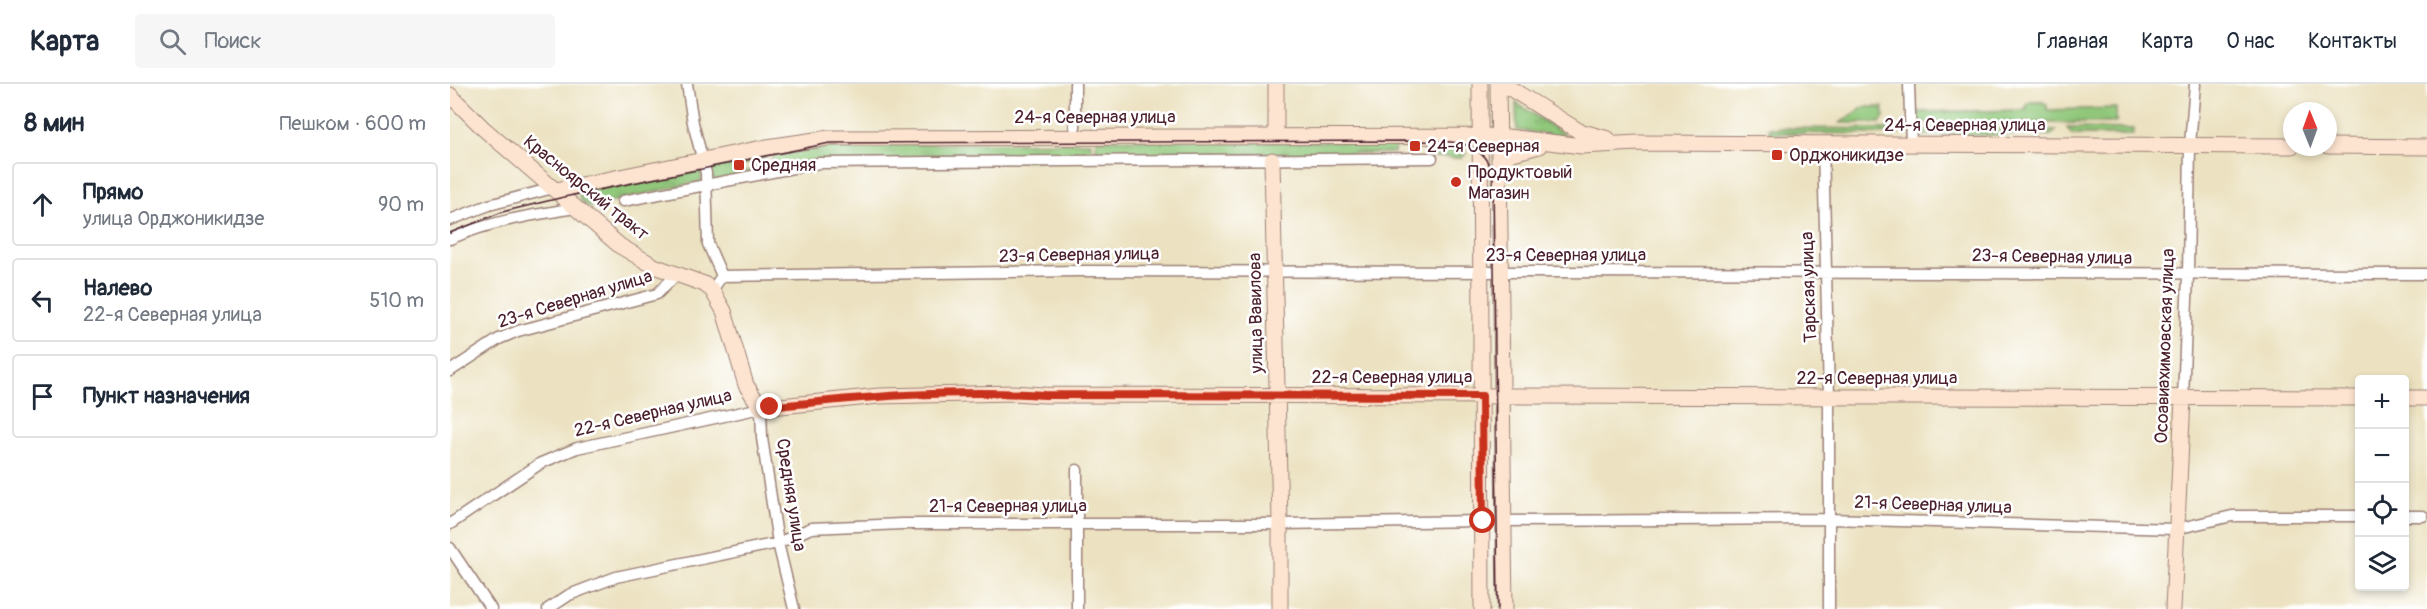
<!DOCTYPE html>
<html lang="ru">
<meta charset="utf-8">
<style>
body{margin:0;font-family:Pangolin,sans-serif;background:#f6f6f7;color:#1f2937}
.controls{position:absolute;right:18px;bottom:18px;display:grid;overflow:hidden;border-radius:6px;box-shadow:0 3px 9px #0003}
.controls button{width:54px;height:54px;display:grid;place-items:center;padding:0;border:0;border-bottom:2px solid #e0e1e3;background:#fff;color:#1f2937;font:30px sans-serif}
.compass{position:absolute;left:1833px;top:18px;width:54px;height:54px;border-radius:50%;background:#fff;box-shadow:0 3px 9px #0003;rotate:359deg}
.stop{position:absolute;width:18px;height:18px;margin:-14px;border:4px solid #c8321e;border-radius:50%;background:#fff}
.stop.end{background:#c8321e;border-color:#fff;box-shadow:0 2px 6px #0008}
.list{margin:0;padding:0;list-style:none}
h2{display:flex;justify-content:space-between;align-items:center;height:78px;margin:0;padding:0 24px;font-size:26px}
h2 small{font-size:20px;font-weight:400;color:#747a83}
.list li{display:grid;grid-template-columns:39px 1fr auto;gap:18px;align-items:center;box-sizing:border-box;height:84px;margin:0 12px 12px;padding:0 12px;border:2px solid #e0e1e3;border-radius:6px}
.list b{display:block;font-size:22px;white-space:nowrap}
.list p{margin:0;font-size:20px;white-space:nowrap;color:#747a83}
.list em{font-size:20px;font-style:normal;color:#747a83}
.icon{flex:none;width:33px;height:33px;fill:none;stroke:currentColor;stroke-width:2;stroke-linecap:round;stroke-linejoin:round}
.map{position:relative;flex:none;width:1977px;height:525px;overflow:hidden}
header{display:flex;align-items:center;gap:36px;box-sizing:border-box;height:84px;padding:0 30px;background:#fff;border-bottom:2px solid #e0e1e3}
header strong{font-size:28px}
nav{display:flex;gap:33px;margin-inline-start:auto;font-size:21px}
.search{width:420px;height:54px;background:#f6f6f7;display:flex;align-items:center;gap:15px;box-sizing:border-box;padding:0 21px;border-radius:6px;color:#747a83;font-size:22px}
main{display:flex}
aside{flex:1;background:#fff}
.map>svg:first-child{display:block}
</style>
<header>
<strong>Карта</strong>
<div class="search"><svg class="icon" aria-label="search" viewBox="0 0 24 24"><circle cx="10" cy="10" r="6"/><path d="M15 15l6 6"/></svg>Поиск</div>
<nav><a>Главная</a><a>Карта</a><a>О нас</a><a>Контакты</a></nav>
</header>
<main>
<aside>
<h2>8 мин<small>Пешком · 600 m</small></h2>
<ul class="list">
<li><svg class="icon" aria-label="ahead" viewBox="0 0 24 24"><path d="M12 20V5M6 11l6-6 6 6"/></svg><div><b>Прямо</b><p>улица Орджоникидзе</p></div><em>90 m</em></li>
<li><svg class="icon" aria-label="left" viewBox="0 0 24 24"><path d="M17 20v-9H6M10 6l-5 5 5 5"/></svg><div><b>Налево</b><p>22-я Северная улица</p></div><em>510 m</em></li>
<li><svg class="icon" aria-label="arrive" viewBox="0 0 24 24"><path d="M6 21V4h12l-3 4 3 4H6"/></svg><div><b>Пункт назначения</b></div></li>
</ul>
</aside>
<div class="map">
<svg width="1977" height="525" viewBox="0 0 1977 525">
<defs>
<pattern id="grass-tufts" width="24" height="20" patternUnits="userSpaceOnUse" patternTransform="scale(1.5)"><rect width="24" height="20" fill="#90c77a"/><path d="M3 7l-1-3M5 7V3M7 7l1-3M15 17l-1-3M17 17v-4M19 17l1-3" fill="none" stroke="#7eaa6a"/></pattern>
</defs>
<rect width="100%" height="100%" fill="#fff"/>
<filter id="ink" filterUnits="userSpaceOnUse"><feTurbulence type="fractalNoise" baseFrequency=".0167" numOctaves="2"/><feDisplacementMap in="SourceGraphic" scale="12" xChannelSelector="R" yChannelSelector="G"/><feConvolveMatrix kernelMatrix="1 2 1 2 8 2 1 2 1" color-interpolation-filters="sRGB"/></filter>
<filter id="wash" filterUnits="userSpaceOnUse"><feTurbulence type="fractalNoise" baseFrequency=".008" numOctaves="4" result="noise"/><feDisplacementMap in="SourceGraphic" scale="24" xChannelSelector="R" yChannelSelector="G"/><feGaussianBlur stdDeviation="1.35" result="paint"/><feColorMatrix in="noise" values="0 0 0 0 0 0 0 0 0 0 0 0 0 0 0 0 0 1.4 0 .05"/><feComposite in="paint" operator="in"/></filter>
<g filter="url(#wash)">
<rect width="100%" height="100%" fill="#ece2c1"/>
<path fill="url(#grass-tufts)" stroke="#6d7352" stroke-width="1.5" d="M 1580,18 L 1593,18 L 1597,21 L 1597,26 L 1666,24 L 1666,39 L 1467,39 L 1465,37 L 1465,26 L 1467,28 L 1576,26 L 1576,21 Z
M 1066,19 L 1120,54 L 1067,46 Z
M 1414,23 L 1433,23 L 1434,34 L 1430,39 L 1390,39 Z
M 1319,44 L 1452,45 L 1449,50 L 1319,49 Z
M 1617,44 L 1684,45 L 1683,51 L 1622,51 Z
M 1466,45 L 1606,46 L 1601,51 L 1472,51 L 1466,48 Z
M 646,55 L 996,59 L 996,64 L 1016,68 L 1016,70 L 1011,74 L 984,73 L 984,69 L 975,69 L 974,63 L 945,63 L 944,69 L 646,72 Z
M 641,58 L 640,74 L 324,85 L 321,67 L 360,61 Z
M 313,68 L 315,76 L 286,83 L 287,88 L 316,83 L 317,87 L 266,96 L 261,94 L 260,84 L 262,80 Z
M 246,84 L 250,86 L 252,97 L 139,123 L 130,116 L 129,110 L 131,107 Z"/>
</g>
<g filter="url(#ink)">
<g fill="none" stroke-linecap="round" stroke-linejoin="round">
<defs>
<path id="street" d="M 237,0 L 243,39 L 256,89 L 258,160 L 272,192
M 625,0 L 625,43
M 1459,0 L 1461,60
M 1373,60 L 1379,313 L 1379,525
M 173,117 L 369,79 L 982,74
M 0,136 L 39,121 L 103,104
M 0,155 C 41,137 82,131 126,124
M 262,206 L 272,192 L 627,187 L 1977,190
M 0,287 L 49,255 L 68,247 L 207,210 L 226,191
M 1733,314 L 1738,191 L 1740,61 L 1745,0
M 627,386 L 627,525
M 1954,432 L 1973,432
M 1054,437 L 1379,435 L 1726,445 L 1782,432 L 1910,432
M 0,440 L 91,379 L 127,364 L 311,324 L 312,354 L 328,459 L 344,525
M 0,464 L 41,525
M 98,525 L 119,511 L 166,493 L 328,459 L 361,444 L 452,440 L 830,440 L 1033,437"/>
<path id="secondary" d="M 826,0 L 826,52
M 1030,0 L 1032,525
M 1048,0 L 1055,525
M 1053,0 L 1129,47 L 1158,55
M 0,11 L 34,45 L 170,162 L 204,182 L 254,200 L 262,206 L 274,227 L 296,301 L 311,324 L 429,312 L 563,309 L 594,311 L 1910,314
M 1878,62 L 1977,63
M 822,76 L 830,440 L 830,525
M 1050,83 L 1059,70 L 1089,62
M 106,106 L 317,63 L 379,54 L 1049,52 L 1132,62 L 1188,59 L 1842,62
M 1954,314 L 1977,314
M 1723,525 L 1733,314"/>
</defs>
<use href="#street" stroke="#9b8076" stroke-width="13"/>
<use href="#secondary" stroke="#9b8076" stroke-width="17"/>
<use href="#street" stroke="#fff" stroke-width="10"/>
<use href="#secondary" stroke="#fde4d0" stroke-width="15"/>
<path stroke="#4a1f2b" stroke-width="1.5" d="M 0,149 L 52,128 L 114,113 L 380,59 L 968,57 C 1001,58 1034,53 1043,93 L 1048,525"/>
</g>
</g>
<g fill="none" stroke-linecap="round" stroke-linejoin="round" filter="url(#ink)">
<path stroke="#c8321e" stroke-width="8" d="M 320,323 C 410,313 503,305 594,311 L 1032,312 L 1033,437"/>
</g>
<g fill="#c8321e" stroke="#fff" stroke-width="2">
<rect x="959" y="56" width="12" height="12" rx="3"/>
<rect x="1321" y="65" width="12" height="12" rx="3"/>
<rect x="283" y="75" width="12" height="12" rx="3"/>
<circle cx="1006" cy="98" r="6"/>
</g>
<g text-anchor="middle" dominant-baseline="central" stroke-width="5" stroke-linejoin="round" paint-order="stroke">
<g font-size="18" fill="#4a1f2b" stroke="#fff">
<text x="645" y="33">24-я Северная улица</text>
<text x="1515" y="41">24-я Северная улица</text>
<text transform="translate(136 104) rotate(39)">Красноярский тракт</text>
<text transform="translate(629 171) rotate(-1)">23-я Северная улица</text>
<text x="1116" y="171">23-я Северная улица</text>
<text transform="translate(1602 173) rotate(1)">23-я Северная улица</text>
<text transform="translate(1359 203) rotate(-92)">Тарская улица</text>
<text transform="translate(125 215) rotate(-17)">23-я Северная улица</text>
<text transform="translate(806 229) rotate(-91)">улица Вавилова</text>
<text transform="translate(1715 262) rotate(-88)">Осоавиахимовская улица</text>
<text x="942" y="293">22-я Северная улица</text>
<text x="1427" y="294">22-я Северная улица</text>
<text transform="translate(203 329) rotate(-13)">22-я Северная улица</text>
<text transform="translate(341 411) rotate(81)">Средняя улица</text>
<text transform="translate(1483 421) rotate(2)">21-я Северная улица</text>
<text x="558" y="422">21-я Северная улица</text>
</g>
<g font-size="18" fill="#4a1f2b" stroke="#fff" text-anchor="start">
<text x="977" y="62">24-я Северная</text>
<text x="1339" y="71">Орджоникидзе</text>
<text x="301" y="81">Средняя</text>
<text x="1018" y="88">Продуктовый<tspan x="1018" dy="21">Магазин</tspan></text>
</g>
</g>
</svg>
<div class="controls">
<button>+</button>
<button>−</button>
<button><svg class="icon" aria-label="locate" viewBox="0 0 24 24"><circle cx="12" cy="12" r="6"/><path d="M12 2v4M12 18v4M2 12h4M18 12h4"/></svg></button>
<button><svg class="icon" aria-label="layers" viewBox="0 0 24 24"><path d="M12 4l9 5-9 5-9-5zM3 14l9 5 9-5"/></svg></button>
</div>
<svg class="compass" viewBox="-18 -18 36 36"><path d="M0-13l5 13h-10z" fill="#e53935"/><path d="M0 13l5-13h-10z" fill="#747a83"/></svg>
<div class="stop" style="left:1033px;top:437px"></div>
<div class="stop end" style="left:320px;top:323px"></div>
</div>
</main>
